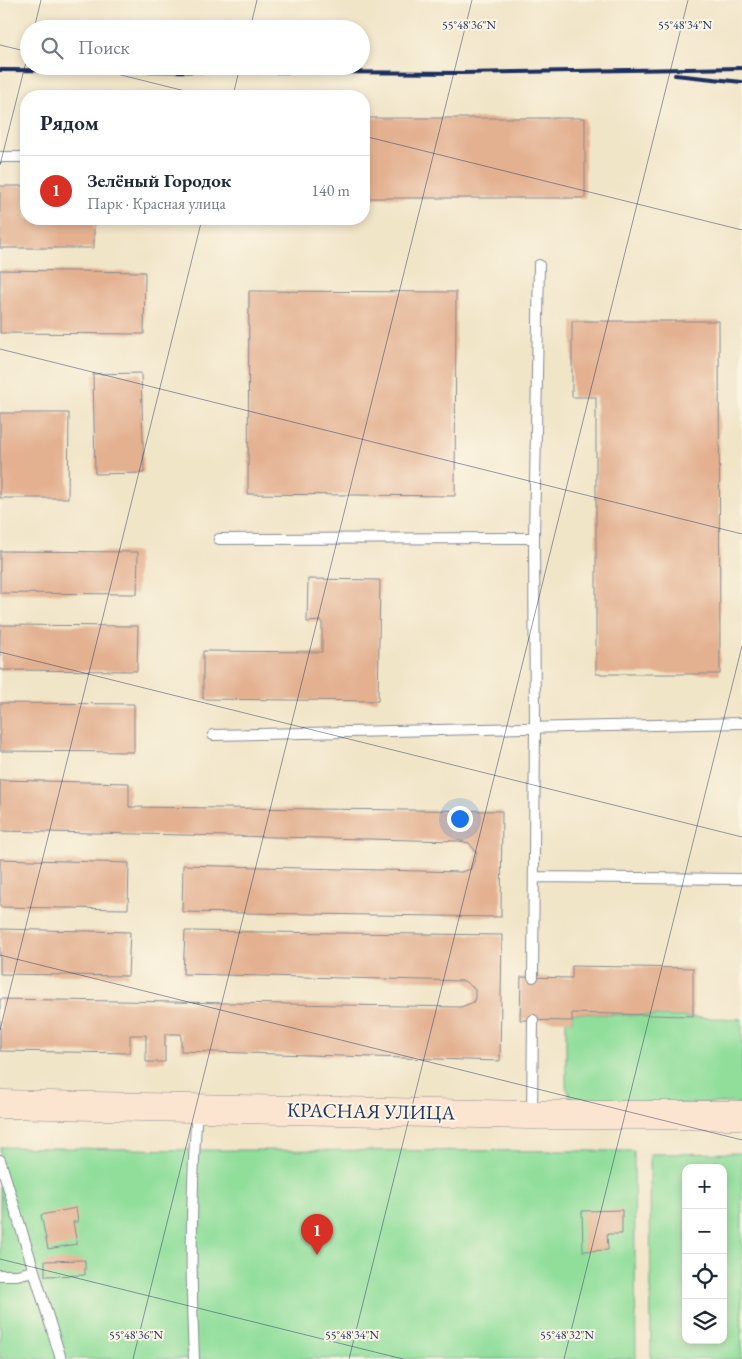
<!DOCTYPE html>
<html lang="ru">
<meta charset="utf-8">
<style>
body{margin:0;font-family:"EB Garamond",serif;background:#f6f6f7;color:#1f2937}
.controls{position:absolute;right:15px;bottom:15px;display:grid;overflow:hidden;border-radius:10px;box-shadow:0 2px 8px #0003}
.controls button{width:45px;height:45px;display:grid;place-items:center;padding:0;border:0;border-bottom:1px solid #e0e1e3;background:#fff;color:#1f2937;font:25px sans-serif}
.you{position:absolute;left:459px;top:818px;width:18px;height:18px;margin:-12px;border:4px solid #fff;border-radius:50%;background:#1a73e8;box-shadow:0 0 0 8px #1a73e833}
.badge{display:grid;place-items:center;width:32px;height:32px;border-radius:50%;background:#d93025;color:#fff;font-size:16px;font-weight:700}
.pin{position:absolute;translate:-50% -41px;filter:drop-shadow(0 1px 2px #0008)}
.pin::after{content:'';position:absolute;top:26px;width:18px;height:15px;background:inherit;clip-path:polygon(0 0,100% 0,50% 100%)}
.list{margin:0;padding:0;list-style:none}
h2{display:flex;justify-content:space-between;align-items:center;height:65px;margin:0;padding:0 20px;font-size:21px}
h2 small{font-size:16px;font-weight:400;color:#747a83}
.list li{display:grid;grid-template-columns:32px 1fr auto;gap:15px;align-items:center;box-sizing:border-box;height:70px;padding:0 20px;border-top:1px solid #e0e1e3}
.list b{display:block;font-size:19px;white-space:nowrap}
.list p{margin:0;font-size:16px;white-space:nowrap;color:#747a83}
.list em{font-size:16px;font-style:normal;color:#747a83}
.icon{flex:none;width:28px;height:28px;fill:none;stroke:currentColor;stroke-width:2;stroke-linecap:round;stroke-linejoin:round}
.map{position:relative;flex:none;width:742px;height:1359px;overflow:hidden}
.search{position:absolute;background:#fff;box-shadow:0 2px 8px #0003;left:20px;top:20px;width:350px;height:55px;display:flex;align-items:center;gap:12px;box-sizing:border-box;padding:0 18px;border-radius:28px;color:#747a83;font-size:19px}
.panel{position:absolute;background:#fff;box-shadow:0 2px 8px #0003;left:20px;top:90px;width:350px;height:135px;border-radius:20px}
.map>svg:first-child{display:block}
</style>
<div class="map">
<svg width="742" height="1359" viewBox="0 0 742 1359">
<rect width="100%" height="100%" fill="#fcf5e5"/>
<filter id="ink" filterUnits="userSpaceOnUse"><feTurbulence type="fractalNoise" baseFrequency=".02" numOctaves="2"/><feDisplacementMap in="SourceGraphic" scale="10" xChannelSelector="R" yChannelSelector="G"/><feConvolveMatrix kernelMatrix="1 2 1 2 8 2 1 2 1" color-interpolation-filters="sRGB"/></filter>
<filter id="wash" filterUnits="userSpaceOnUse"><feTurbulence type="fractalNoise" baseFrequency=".0096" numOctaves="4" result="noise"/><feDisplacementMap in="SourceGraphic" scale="20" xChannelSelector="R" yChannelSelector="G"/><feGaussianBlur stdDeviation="1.12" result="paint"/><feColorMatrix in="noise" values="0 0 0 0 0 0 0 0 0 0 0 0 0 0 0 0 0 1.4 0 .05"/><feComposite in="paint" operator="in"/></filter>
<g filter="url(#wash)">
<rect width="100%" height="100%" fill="#f1e5c8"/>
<path fill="#91de9b" stroke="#56867c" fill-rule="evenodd" d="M 572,1013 L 742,1019 L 742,1103 L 579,1103 L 570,1097 L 566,1086 L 566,1020 L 572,1021 Z
M 0,1147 L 194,1150 L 634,1151 L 636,1359 L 0,1359 Z
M 742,1153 L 742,1359 L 651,1359 L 650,1154 ZM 686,1168 L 723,1168 L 723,1340 L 686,1340 Z"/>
<g id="blocks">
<path fill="#e3b090" d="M 364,118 L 585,118 L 585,198 L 364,198 Z
M 0,186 L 26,186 L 26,219 L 94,219 L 94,248 L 0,248 Z
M 0,270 L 145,272 L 144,334 L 0,333 Z
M 249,291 L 456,292 L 455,496 L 248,494 Z
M 572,321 L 719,321 L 720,674 L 596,674 L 596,397 L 572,397 Z
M 141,373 L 144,473 L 95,474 L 93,374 Z
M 0,413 L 69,413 L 68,498 L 0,498 Z
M 0,551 L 138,552 L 137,594 L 0,593 Z
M 308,579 L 380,580 L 378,701 L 203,699 L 203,651 L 322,652 L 322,621 L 307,622 Z
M 0,625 L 138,626 L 137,671 L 0,670 Z
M 0,703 L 134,704 L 134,752 L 0,751 Z
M 0,780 L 129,783 L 129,807 L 502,811 L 501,917 L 182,912 L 183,865 L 461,872 L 471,869 L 477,853 L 469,843 L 459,841 L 0,831 Z
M 0,859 L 129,863 L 128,909 L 0,907 Z
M 0,929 L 130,932 L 128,976 L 0,974 Z
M 185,931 L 502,935 L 500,1061 L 181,1051 L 181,1034 L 165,1034 L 165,1062 L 146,1062 L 146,1035 L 130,1035 L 130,1053 L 0,1051 L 0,999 L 461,1007 L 474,1002 L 475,997 L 475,989 L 464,981 L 183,974 Z
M 572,966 L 693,968 L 693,1016 L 572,1013 L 572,1021 L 520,1020 L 521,977 L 572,978 Z
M 76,1208 L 78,1222 L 73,1222 L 77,1244 L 48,1249 L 41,1215 Z
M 622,1210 L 622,1234 L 607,1234 L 608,1250 L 583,1251 L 582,1211 Z
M 85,1260 L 85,1275 L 45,1276 L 45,1261 Z"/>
</g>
</g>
<g filter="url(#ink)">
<use href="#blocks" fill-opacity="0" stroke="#868a93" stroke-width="1"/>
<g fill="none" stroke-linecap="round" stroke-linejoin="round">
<defs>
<path id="service" d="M 0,157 L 26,157
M 219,539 L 534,538
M 213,735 L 742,723
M 535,877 L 742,879
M 533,977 L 535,728 L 534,538 L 539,265
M 532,1114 L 533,1020
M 0,1160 L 61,1359
M 0,1275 L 17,1275 L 33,1271
M 194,1359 C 190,1275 191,1192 197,1108"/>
<path id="secondary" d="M 0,1104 L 532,1115 L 742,1115"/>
</defs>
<use href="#service" stroke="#868a93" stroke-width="12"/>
<use href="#secondary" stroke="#868a93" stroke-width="29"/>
<use href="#service" stroke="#fff" stroke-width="10"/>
<use href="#secondary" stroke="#fce5d0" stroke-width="28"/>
<path stroke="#1b2f5e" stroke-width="4" d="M 0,70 L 462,73 L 742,68
M 675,75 L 742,82"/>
</g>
</g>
<path fill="none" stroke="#1b2f5e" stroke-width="1" stroke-opacity="0.45" d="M 34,29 L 41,0M 250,29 L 257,0M 0,45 L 29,52M 85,66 L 205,96M 233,96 L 240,66M 364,136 L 742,230M 0,165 L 29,50M 0,349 L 742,534M 0,652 L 742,837M 0,955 L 742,1140M 0,1030 L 202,219M 0,1259 L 403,1359M 133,1359 L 472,0M 349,1359 L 688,0M 564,1359 L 742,646"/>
<g text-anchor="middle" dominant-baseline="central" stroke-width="4" stroke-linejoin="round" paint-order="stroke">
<g font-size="20" fill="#1b2f5e" stroke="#fcf5e5">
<text transform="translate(371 1111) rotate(1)">КРАСНАЯ УЛИЦА</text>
</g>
</g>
<g font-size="12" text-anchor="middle" fill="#1b2f5e" stroke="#fcf5e5" stroke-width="4" stroke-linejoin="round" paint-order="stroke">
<text x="469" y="29">55°48'36"N</text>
<text x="685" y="29">55°48'34"N</text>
<text x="136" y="1339">55°48'36"N</text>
<text x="352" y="1339">55°48'34"N</text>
<text x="567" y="1339">55°48'32"N</text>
</g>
</svg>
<div class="controls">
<button>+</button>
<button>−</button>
<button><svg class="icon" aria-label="locate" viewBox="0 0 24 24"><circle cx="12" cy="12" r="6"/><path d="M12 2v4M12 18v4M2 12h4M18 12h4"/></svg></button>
<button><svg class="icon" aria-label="layers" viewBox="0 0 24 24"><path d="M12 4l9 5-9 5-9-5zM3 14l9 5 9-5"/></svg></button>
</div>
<div class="you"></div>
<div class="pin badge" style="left:317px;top:1255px">1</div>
<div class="search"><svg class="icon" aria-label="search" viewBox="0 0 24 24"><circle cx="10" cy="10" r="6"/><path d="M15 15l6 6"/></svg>Поиск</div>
<section class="panel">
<h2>Рядом<small></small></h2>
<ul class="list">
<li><span class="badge">1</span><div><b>Зелёный Городок</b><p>Парк · Красная улица</p></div><em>140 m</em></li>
</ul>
</section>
</div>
